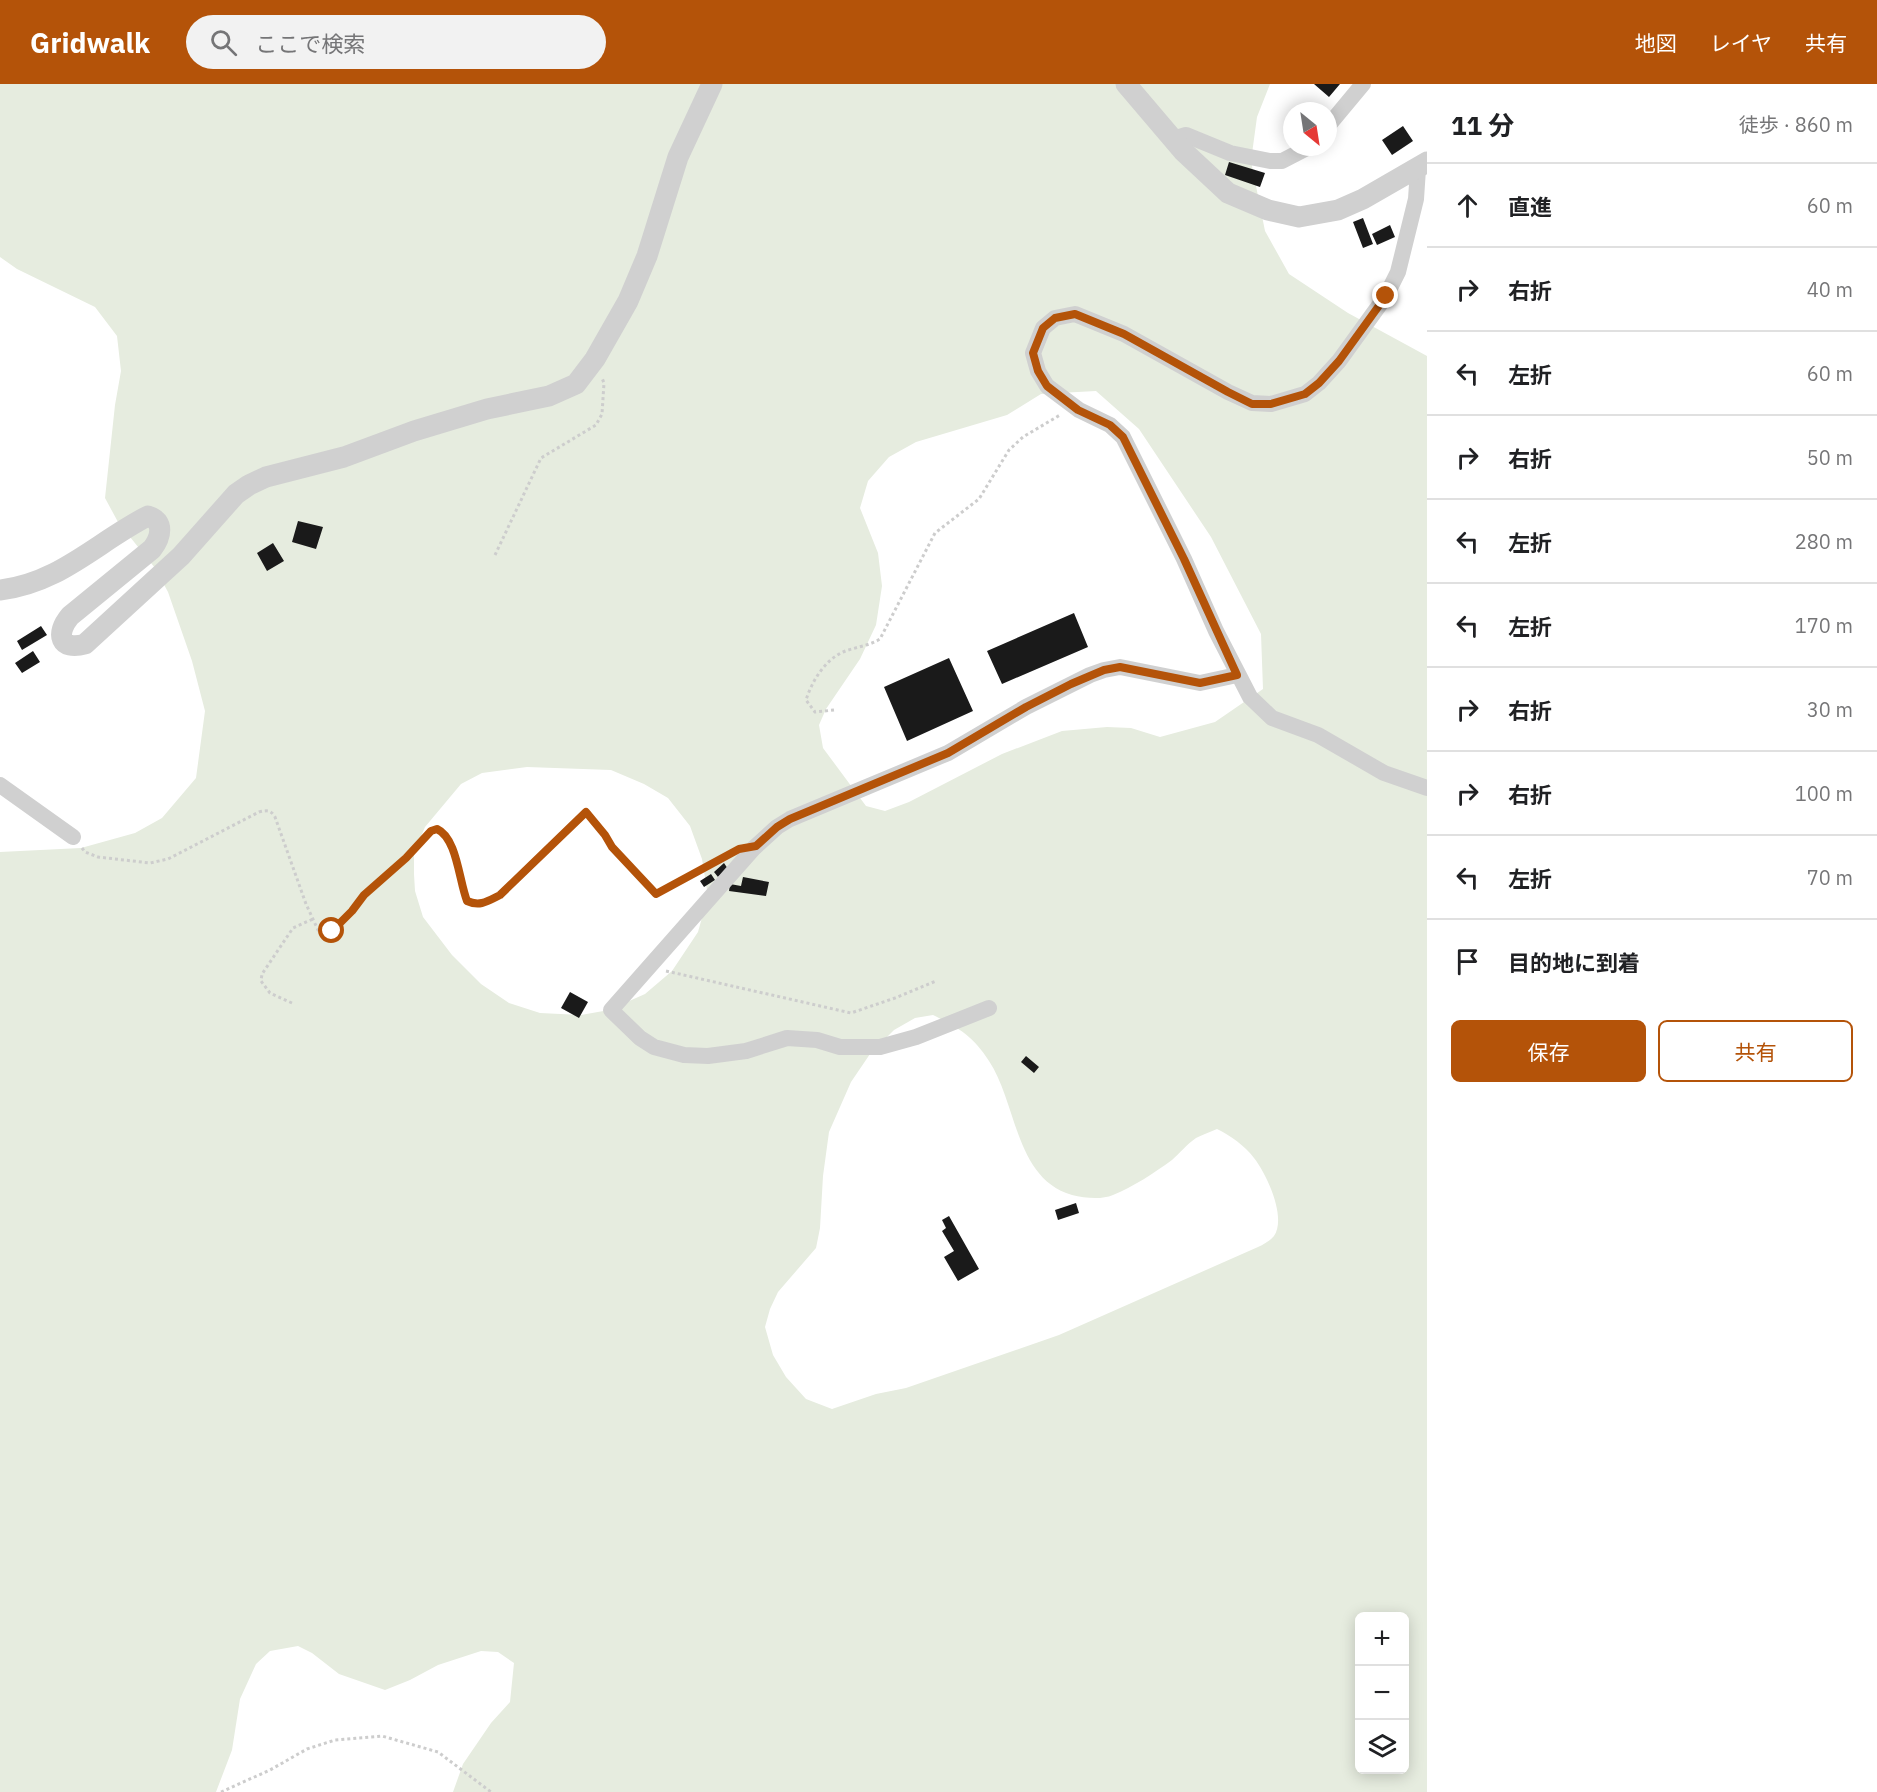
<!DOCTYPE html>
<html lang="ja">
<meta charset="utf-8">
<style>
body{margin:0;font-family:"IBM Plex Sans","Noto Sans JP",sans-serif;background:#f2f2f2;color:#202124}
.controls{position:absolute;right:18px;bottom:18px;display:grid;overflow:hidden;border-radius:9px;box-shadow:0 3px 15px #0003}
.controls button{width:54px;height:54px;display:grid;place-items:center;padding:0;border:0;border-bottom:2px solid #e0e0e0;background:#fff;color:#202124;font:30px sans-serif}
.compass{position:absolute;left:1283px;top:18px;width:54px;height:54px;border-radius:50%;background:#fff;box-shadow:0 3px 15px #0003;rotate:150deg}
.stop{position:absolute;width:18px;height:18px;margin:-14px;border:4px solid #b45309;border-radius:50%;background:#fff}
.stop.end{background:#b45309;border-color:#fff;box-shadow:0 2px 6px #0008}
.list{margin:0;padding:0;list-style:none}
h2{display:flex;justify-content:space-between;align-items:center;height:78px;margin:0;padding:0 24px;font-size:26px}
h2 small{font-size:20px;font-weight:400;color:#757577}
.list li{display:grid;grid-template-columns:39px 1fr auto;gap:18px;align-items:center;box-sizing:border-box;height:84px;padding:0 24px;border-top:2px solid #e0e0e0}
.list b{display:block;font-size:22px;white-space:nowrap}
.list em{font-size:20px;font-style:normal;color:#757577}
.actions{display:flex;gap:12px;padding:18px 24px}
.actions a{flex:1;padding:14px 0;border:2px solid #b45309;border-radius:9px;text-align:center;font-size:21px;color:#b45309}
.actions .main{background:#b45309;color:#fff}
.icon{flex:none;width:33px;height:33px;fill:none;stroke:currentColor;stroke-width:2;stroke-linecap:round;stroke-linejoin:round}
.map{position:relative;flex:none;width:1427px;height:1708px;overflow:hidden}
header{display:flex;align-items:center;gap:36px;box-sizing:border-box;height:84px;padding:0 30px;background:#b45309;color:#fff}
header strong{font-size:28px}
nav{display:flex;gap:33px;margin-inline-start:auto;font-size:21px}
.search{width:420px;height:54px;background:#f2f2f2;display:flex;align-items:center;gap:15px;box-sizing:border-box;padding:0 21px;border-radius:33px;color:#757577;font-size:22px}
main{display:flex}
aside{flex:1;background:#fff}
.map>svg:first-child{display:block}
</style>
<header>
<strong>Gridwalk</strong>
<div class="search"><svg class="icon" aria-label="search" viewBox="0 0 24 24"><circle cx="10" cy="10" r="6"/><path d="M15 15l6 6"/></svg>ここで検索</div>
<nav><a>地図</a><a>レイヤ</a><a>共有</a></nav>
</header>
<main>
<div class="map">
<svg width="1427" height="1708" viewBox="0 0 1427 1708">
<rect width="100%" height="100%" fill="#fff"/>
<path fill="#e6ecdf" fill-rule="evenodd" d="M 0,0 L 1270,0 L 1257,33 L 1251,77 L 1265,147 L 1289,190 L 1348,229 L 1427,272 L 1427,1708 L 453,1708 L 463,1680 L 491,1639 L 510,1618 L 514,1579 L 498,1568 L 481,1567 L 438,1581 L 410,1596 L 385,1606 L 339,1590 L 312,1569 L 298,1562 L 270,1567 L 256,1580 L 240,1615 L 232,1666 L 216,1708 L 0,1708 L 0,768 L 81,764 L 135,749 L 162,734 L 196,694 L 205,627 L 192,577 L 168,508 L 155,484 L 118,438 L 105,414 L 115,321 L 121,287 L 117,252 L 95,223 L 17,185 L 0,173 ZM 1096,307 L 1139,345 L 1211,453 L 1261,550 L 1263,605 L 1215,638 L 1160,653 L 1131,644 L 1107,643 L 1062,647 L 1002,670 L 909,718 L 885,727 L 866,722 L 823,664 L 819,641 L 826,625 L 860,575 L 876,541 L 882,502 L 878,469 L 860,424 L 868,397 L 889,373 L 916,358 L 1007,331 L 1041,310 ZM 527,683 L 611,686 L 644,700 L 668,714 L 690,742 L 702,775 L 708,812 L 698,848 L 672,887 L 645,910 L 609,926 L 581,931 L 540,929 L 509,919 L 481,900 L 452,871 L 423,833 L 415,807 L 414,790 L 414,769 L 425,743 L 461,700 L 482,689 ZM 933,931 C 958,943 974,953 989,977 C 1017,1019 1015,1095 1072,1111 C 1085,1114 1101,1116 1113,1111 C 1133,1103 1154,1089 1172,1076 C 1180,1069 1187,1060 1196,1054 C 1202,1051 1210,1048 1217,1045 C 1230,1051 1245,1062 1254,1074 C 1266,1089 1287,1133 1274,1152 C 1270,1157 1264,1160 1258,1163 L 1059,1251 L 906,1304 L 876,1310 L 832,1325 L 806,1315 L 786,1293 L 773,1271 L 765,1243 L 770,1225 L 778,1208 L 816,1164 L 820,1144 L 823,1092 L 829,1048 L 851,998 L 870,970 L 894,946 L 915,934 ZM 1360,1532 L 1404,1532 L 1404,1686 L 1360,1686 Z"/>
<path fill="#1a1a1a" d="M 1314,0 L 1340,0 L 1329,13 Z
M 1403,42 L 1413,57 L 1392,71 L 1382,56 Z
M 1229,78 L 1265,89 L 1260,103 L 1225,91 Z
M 1363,134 L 1373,160 L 1363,164 L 1353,138 Z
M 1390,141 L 1395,153 L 1377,161 L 1372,150 Z
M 298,437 L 323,443 L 316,465 L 292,458 Z
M 273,459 L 284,477 L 267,487 L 257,469 Z
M 1074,529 L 1088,563 L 1002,600 L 987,567 Z
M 41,542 L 47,551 L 22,566 L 17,557 Z
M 33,567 L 40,578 L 22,589 L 15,579 Z
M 949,574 L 973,627 L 907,657 L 884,603 Z
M 724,779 L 728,785 L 718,793 L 714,788 Z
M 711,790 L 715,796 L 704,803 L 700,797 Z
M 743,793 L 769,798 L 766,812 L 729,807 L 730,800 L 741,802 Z
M 570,908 L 588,918 L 579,934 L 561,924 Z
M 1026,972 L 1039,983 L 1034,989 L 1021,978 Z
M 1076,1119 L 1079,1129 L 1058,1136 L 1055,1126 Z
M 949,1132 L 979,1185 L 958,1197 L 944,1173 L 954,1167 L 942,1147 L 946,1144 L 942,1136 Z"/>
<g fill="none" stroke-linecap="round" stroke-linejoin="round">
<path stroke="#cdcdcd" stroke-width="3" stroke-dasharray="3 3" stroke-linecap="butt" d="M 495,471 L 541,374 L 596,341 L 602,330 L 604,299 L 602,294
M 834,626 L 815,628 L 806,616 C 812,597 825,576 843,568 C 855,563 869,562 880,555 L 935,449 L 979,415 L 1009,366 L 1023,353 L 1060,331
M 82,764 L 85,768 L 98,773 L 150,779 L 168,775 L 259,728 C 267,726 271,726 275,733 L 306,820 L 318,846 L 323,849 L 332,847 L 352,827 L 364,811 L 406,774 L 431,747 L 437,745 C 457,754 459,797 467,817 C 480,823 488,817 500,811 L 586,728 L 605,751 L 612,763 L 656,810 L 726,772
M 666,887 L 851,929 L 895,914 L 936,897
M 292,919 L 270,909 L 261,897 L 262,890 L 293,844 L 313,835
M 221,1708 L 270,1686 L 307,1665 L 335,1656 L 382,1652 L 438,1668 L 491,1708"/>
<path stroke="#d0d0d0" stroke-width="16" d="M 1328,42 L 1363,0
M 1173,55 L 1186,51 L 1230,69 L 1270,77 L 1282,77 L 1309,63
M 1418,85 L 1416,115 L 1398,188 L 1386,212 L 1339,277 L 1319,299 L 1305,310 L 1271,320 L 1252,319 L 1228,308 L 1124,250 L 1075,230 L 1055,234 L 1043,244 L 1033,269 L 1038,287 L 1047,302 L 1079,326 L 1110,341 L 1123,353 L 1184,475 L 1216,547 L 1250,613 L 1272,634 L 1318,651 L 1384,689 L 1427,704
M 0,701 L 73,753
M 989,924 L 916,953 L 880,963 L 840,963 L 817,956 L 787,954 L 746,967 L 708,972 L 684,971 L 654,963 L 640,954 L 611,926 L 754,764 L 777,743 L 790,735 L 948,669 L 1026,623 L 1090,591 L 1104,586 L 1120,583 L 1200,599 L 1237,591"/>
<path stroke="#d0d0d0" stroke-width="21" d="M 1126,0 L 1183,67 L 1228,109 L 1268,126 L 1299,133 L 1338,126 L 1363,115 L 1427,78
M 0,506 C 60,499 97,458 148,432 C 165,437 161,453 152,465 L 70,532 C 55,550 60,567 85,560 L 181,472 L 236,410 L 249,401 L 266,393 L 344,373 L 414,347 L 487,325 L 549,312 L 576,300 L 595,275 L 628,217 L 647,172 L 678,73 L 712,0"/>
</g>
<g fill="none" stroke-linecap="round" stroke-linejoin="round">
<path stroke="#b45309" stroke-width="8" d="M 332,847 L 352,827 L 364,811 L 406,774 L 431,747 L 437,745 C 457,754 459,797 467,817 C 480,823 488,817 500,811 L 586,728 L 605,751 L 612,763 L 656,810 L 739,765 L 756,762 L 777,743 L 790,735 L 948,669 L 1026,623 L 1071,600 L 1104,586 L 1120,583 L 1200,599 L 1237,591 L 1184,475 L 1123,353 L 1110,341 L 1078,326 L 1047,302 L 1038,287 L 1033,269 L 1043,244 L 1055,234 L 1075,230 L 1124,250 L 1228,308 L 1252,320 L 1271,320 L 1305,310 L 1319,299 L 1339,277 L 1386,212"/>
</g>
</svg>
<div class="controls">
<button>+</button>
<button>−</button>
<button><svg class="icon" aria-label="layers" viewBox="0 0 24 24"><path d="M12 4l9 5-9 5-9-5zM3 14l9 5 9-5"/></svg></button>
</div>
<svg class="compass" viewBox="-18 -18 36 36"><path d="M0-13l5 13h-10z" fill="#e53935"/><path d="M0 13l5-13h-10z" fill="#757577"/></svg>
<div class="stop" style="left:332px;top:847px"></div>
<div class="stop end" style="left:1386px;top:212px"></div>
</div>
<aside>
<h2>11 分<small>徒歩 · 860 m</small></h2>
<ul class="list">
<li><svg class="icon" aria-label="ahead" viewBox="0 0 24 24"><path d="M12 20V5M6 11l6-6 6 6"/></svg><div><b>直進</b></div><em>60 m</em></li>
<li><svg class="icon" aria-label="right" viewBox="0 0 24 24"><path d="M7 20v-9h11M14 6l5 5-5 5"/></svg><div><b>右折</b></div><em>40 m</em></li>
<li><svg class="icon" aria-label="left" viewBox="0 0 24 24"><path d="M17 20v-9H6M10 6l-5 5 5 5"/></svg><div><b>左折</b></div><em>60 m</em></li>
<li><svg class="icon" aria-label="right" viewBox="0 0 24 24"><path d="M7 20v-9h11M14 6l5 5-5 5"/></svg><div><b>右折</b></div><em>50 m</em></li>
<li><svg class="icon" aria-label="left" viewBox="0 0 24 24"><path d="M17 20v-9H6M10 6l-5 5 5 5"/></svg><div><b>左折</b></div><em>280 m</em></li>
<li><svg class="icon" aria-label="left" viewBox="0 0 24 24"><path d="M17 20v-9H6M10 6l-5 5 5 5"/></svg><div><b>左折</b></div><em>170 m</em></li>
<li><svg class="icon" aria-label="right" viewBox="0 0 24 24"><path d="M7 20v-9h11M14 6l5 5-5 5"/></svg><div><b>右折</b></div><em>30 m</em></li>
<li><svg class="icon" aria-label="right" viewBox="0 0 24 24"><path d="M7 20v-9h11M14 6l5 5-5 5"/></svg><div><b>右折</b></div><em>100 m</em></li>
<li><svg class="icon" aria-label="left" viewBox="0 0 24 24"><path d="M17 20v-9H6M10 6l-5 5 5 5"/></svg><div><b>左折</b></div><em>70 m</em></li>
<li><svg class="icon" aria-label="arrive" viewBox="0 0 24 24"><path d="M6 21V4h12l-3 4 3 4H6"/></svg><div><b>目的地に到着</b></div></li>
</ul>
<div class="actions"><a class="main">保存</a><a>共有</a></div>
</aside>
</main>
